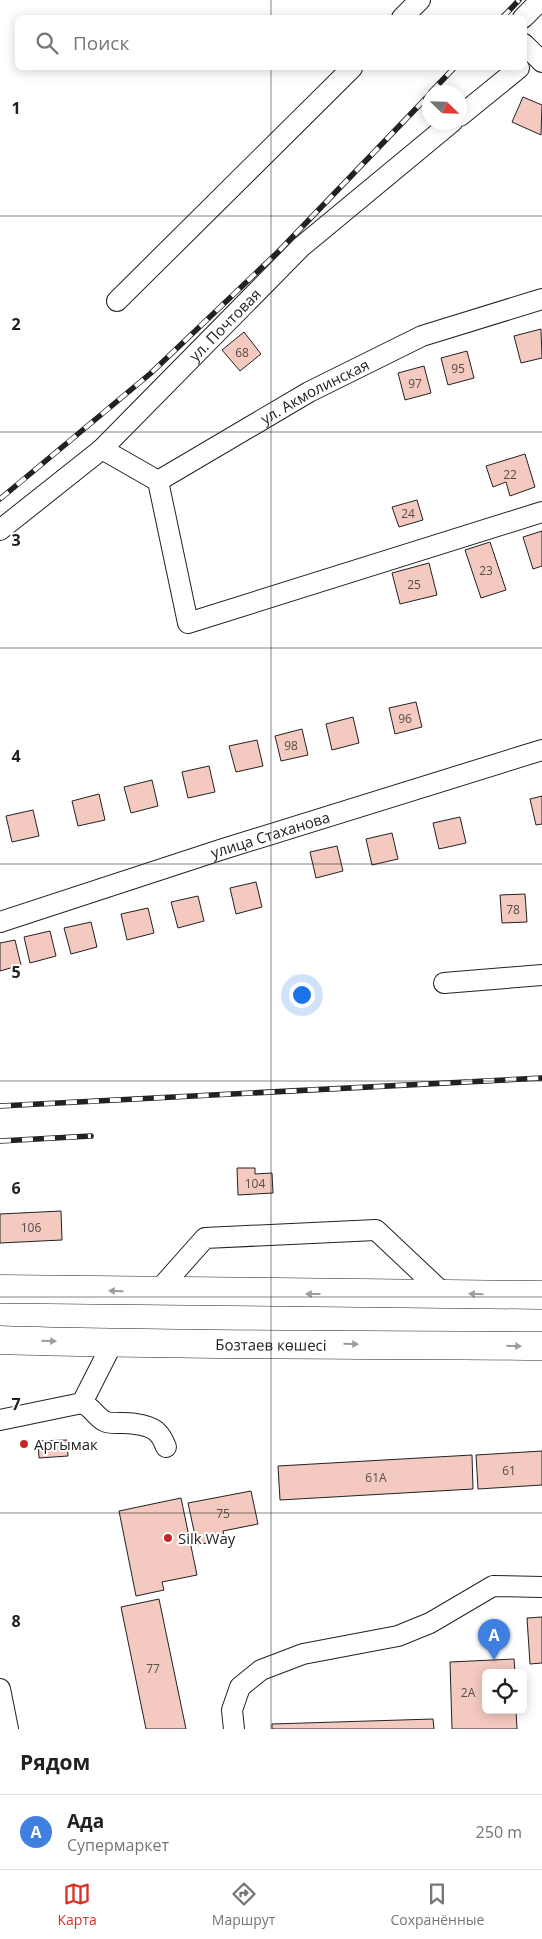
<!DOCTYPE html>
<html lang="ru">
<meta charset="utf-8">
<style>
body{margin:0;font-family:"Open Sans",sans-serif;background:#f6f6f6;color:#222}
.controls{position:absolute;right:15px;bottom:15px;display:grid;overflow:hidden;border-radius:8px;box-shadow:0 2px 12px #0003}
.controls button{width:45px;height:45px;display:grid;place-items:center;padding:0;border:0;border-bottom:1px solid #e0e0e0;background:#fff;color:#222;font:25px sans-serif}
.compass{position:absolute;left:422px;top:85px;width:45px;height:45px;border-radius:50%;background:#fff;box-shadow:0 2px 12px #0003;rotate:113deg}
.you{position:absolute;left:301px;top:994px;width:18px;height:18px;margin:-12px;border:4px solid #fff;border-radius:50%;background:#1a73e8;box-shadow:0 0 0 8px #1a73e833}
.badge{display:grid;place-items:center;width:32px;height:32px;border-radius:50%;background:#d93025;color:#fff;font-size:16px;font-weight:700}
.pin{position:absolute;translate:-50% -41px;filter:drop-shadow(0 1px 2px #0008)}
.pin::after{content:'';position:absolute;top:26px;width:18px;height:15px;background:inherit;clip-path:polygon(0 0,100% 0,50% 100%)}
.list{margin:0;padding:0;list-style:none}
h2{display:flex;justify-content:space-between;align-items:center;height:65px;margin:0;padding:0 20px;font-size:21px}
h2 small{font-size:16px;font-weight:400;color:#767676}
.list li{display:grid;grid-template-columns:32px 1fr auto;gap:15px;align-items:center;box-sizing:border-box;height:75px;padding:0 20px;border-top:1px solid #e0e0e0}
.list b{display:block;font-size:19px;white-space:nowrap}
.list p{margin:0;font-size:16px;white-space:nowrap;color:#767676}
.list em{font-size:16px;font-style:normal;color:#767676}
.icon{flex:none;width:28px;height:28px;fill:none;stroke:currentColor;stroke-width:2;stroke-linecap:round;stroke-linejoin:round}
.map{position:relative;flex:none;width:542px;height:1729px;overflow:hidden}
.search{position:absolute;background:#fff;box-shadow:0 2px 12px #0003;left:15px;right:15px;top:15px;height:55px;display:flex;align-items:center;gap:12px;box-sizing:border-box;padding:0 18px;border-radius:8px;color:#767676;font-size:19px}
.sheet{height:140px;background:#fff}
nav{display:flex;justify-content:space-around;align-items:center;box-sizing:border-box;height:70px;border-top:1px solid #e0e0e0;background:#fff;font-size:14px;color:#767676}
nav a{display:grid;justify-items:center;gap:2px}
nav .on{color:#d93025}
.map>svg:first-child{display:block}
</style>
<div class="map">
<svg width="542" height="1729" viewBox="0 0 542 1729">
<rect width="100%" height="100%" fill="#fff"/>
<path fill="#f3c9c0" stroke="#222" d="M 523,97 L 542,105 L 541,135 L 512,122 Z
M 541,329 L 542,358 L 521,363 L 514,336 Z
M 244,332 L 261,354 L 240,371 L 222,350 Z
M 467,351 L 474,378 L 448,385 L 441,358 Z
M 424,366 L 431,393 L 405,400 L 398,373 Z
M 525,454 L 535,487 L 510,496 L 506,482 L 493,487 L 486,466 Z
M 417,500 L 423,520 L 399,527 L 392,507 Z
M 542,531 L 542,566 L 533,569 L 523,537 Z
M 490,542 L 506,590 L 481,598 L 465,550 Z
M 429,563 L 437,595 L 400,604 L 392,573 Z
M 416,702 L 422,727 L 395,734 L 389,708 Z
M 353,717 L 359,743 L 332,750 L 326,724 Z
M 302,729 L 308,755 L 281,761 L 275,736 Z
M 257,740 L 263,766 L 236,772 L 229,746 Z
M 209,766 L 215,792 L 188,798 L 182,772 Z
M 152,780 L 158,806 L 131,813 L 124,787 Z
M 99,794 L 105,820 L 78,826 L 72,801 Z
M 542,796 L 542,824 L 536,825 L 530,799 Z
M 33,810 L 39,836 L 12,842 L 6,816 Z
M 460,817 L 466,843 L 439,849 L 433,823 Z
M 392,833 L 398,859 L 372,865 L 366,839 Z
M 337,846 L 343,871 L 316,878 L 310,852 Z
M 256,882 L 262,907 L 236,914 L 230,888 Z
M 525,894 L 527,922 L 502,923 L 500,895 Z
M 198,896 L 204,921 L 178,928 L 171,902 Z
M 148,908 L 154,933 L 127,940 L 121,914 Z
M 91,922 L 97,947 L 71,954 L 64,928 Z
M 50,931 L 56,956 L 30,963 L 24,937 Z
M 15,940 L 21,965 L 0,971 L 0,943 Z
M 237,1168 L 255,1168 L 255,1174 L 272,1173 L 273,1193 L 238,1195 Z
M 61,1211 L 62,1240 L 0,1243 L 0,1214 Z
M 67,1440 L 68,1456 L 39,1458 L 38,1441 Z
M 542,1451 L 542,1485 L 478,1489 L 476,1455 Z
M 472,1455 L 473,1489 L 280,1500 L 278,1466 Z
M 251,1491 L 258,1524 L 223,1531 L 225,1539 L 197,1545 L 188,1503 Z
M 181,1498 L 197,1575 L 162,1582 L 164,1590 L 136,1596 L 119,1511 Z
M 159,1599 L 186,1729 L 146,1729 L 121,1607 Z
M 542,1617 L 542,1663 L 530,1664 L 527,1618 Z
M 514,1659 L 515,1673 L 486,1673 L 486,1710 L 516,1710 L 517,1729 L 452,1729 L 450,1662 Z
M 433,1719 L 434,1729 L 272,1729 L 272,1724 Z"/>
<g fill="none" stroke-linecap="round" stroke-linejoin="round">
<defs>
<g id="minor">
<path d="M 402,18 L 420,0"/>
<path d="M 523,18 L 541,0"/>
<path d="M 524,44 L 542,62"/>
<path d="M 460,116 L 519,68"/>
<path d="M 117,301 L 352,68"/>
<path id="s1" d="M 102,449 L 158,481 L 309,392 L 422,336 L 542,299"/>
<path d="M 158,481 L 188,623 L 542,512"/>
<path id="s2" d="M 0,530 L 102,449 L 301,247 L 452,122"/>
<path id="s3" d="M 0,922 L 220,850 L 542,750"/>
<path d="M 444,983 L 542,975"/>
<path d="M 157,1292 L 205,1238 L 376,1230 L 444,1294"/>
<path d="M 82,1403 C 92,1407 95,1416 104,1421 C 110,1424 117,1423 123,1423 C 133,1423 151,1425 158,1433 C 161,1436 164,1442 166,1447"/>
<path d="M 0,1420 L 82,1403 L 112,1344"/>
<path d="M 0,1689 L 8,1729"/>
<path d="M 234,1729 L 232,1710 L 240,1687 L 261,1670 L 303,1654 L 398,1636 L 430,1623 L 493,1586 L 542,1587"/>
</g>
<g id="highway">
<path d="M 0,1289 L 542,1295"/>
<path id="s4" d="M 0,1340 C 181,1346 361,1344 542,1346"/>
</g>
</defs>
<use href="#minor" stroke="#222" stroke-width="22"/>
<use href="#highway" stroke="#222" stroke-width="29"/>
<use href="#minor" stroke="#fff" stroke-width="20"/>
<use href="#highway" stroke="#fff" stroke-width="28"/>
<defs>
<path id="rail" d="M 502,18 L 519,0
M 431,92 L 454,68
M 0,499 L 151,373 L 278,252 L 430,94
M 0,1106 L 542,1078
M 0,1141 L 91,1136"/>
</defs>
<use href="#rail" stroke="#222" stroke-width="5.5"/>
<use href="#rail" stroke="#fff" stroke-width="4" stroke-dasharray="11" stroke-linecap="butt"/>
</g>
<defs><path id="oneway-solid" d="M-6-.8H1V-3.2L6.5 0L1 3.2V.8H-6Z" transform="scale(1.25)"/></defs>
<g fill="#9c9c9c">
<use href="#oneway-solid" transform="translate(116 1291) rotate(-179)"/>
<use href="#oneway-solid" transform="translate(313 1294) rotate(-180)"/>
<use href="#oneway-solid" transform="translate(476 1294) rotate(-179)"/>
<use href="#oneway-solid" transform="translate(49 1341) rotate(2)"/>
<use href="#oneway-solid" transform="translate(351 1344) rotate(1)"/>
<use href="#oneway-solid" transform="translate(514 1346) rotate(1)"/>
</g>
<path fill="none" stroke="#222" stroke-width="1" stroke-opacity="0.55" d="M 271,0 L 271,18M 271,68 L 271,1729M 0,216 L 542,216M 0,432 L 542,432M 0,648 L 542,648M 0,864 L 542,864M 0,1081 L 542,1081M 0,1297 L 542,1297M 0,1513 L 542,1513"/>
<g fill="#c62828" stroke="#fff" stroke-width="2">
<circle cx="24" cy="1444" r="5"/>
<circle cx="168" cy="1538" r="5"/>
</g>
<g text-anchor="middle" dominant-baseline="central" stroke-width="4" stroke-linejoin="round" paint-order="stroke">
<g font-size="12" fill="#564c4a">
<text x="242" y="352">68</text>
<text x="458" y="368">95</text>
<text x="415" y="383">97</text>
<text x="510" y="474">22</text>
<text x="408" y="513">24</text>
<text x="486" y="570">23</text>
<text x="414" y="584">25</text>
<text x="405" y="718">96</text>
<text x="291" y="745">98</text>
<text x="513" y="909">78</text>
<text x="255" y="1183">104</text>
<text x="31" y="1227">106</text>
<text x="509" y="1470">61</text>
<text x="376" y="1477">61А</text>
<text x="223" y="1513">75</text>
<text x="153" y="1668">77</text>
<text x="468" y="1692">2А</text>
</g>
<g font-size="15" fill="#222" stroke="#fff">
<text stroke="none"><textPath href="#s2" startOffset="305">ул. Почтовая</textPath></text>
<text stroke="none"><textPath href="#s1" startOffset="245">ул. Акмолинская</textPath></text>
<text stroke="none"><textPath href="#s3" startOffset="284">улица Стаханова</textPath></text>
<text stroke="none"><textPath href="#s4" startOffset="271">Бозтаев көшесі</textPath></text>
</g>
<g font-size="15" fill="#222" stroke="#fff" text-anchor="start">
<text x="34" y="1444">Аргымак</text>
<text x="178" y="1538">Silk Way</text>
</g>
</g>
<g font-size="16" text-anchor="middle" font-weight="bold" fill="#222" stroke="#fff" stroke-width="4" stroke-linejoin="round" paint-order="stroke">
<text x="16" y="114">1</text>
<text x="16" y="330">2</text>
<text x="16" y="546">3</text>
<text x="16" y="762">4</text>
<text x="16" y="978">5</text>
<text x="16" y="1194">6</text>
<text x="16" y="1410">7</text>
<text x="16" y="1627">8</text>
</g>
</svg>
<div class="controls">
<button><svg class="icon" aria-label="locate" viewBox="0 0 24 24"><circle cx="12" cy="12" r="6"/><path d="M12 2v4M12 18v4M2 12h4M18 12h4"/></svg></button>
</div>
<svg class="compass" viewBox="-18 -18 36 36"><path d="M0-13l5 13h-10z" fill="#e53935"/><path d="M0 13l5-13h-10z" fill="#767676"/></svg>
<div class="you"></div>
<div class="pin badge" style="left:494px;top:1660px;background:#3f7fe0">A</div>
<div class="search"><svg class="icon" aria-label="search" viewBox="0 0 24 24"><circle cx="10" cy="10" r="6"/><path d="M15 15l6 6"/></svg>Поиск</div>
</div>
<section class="sheet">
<h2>Рядом<small></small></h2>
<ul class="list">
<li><span class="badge" style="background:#3f7fe0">A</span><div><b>Ада</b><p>Супермаркет</p></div><em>250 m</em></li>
</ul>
</section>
<nav>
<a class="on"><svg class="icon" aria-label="map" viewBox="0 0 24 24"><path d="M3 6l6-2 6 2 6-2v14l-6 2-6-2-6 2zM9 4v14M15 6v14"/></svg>Карта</a>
<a><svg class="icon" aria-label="directions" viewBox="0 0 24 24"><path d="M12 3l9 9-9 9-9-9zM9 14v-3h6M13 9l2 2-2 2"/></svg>Маршрут</a>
<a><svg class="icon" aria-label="saved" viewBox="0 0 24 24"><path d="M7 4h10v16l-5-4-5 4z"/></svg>Сохранённые</a>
</nav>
